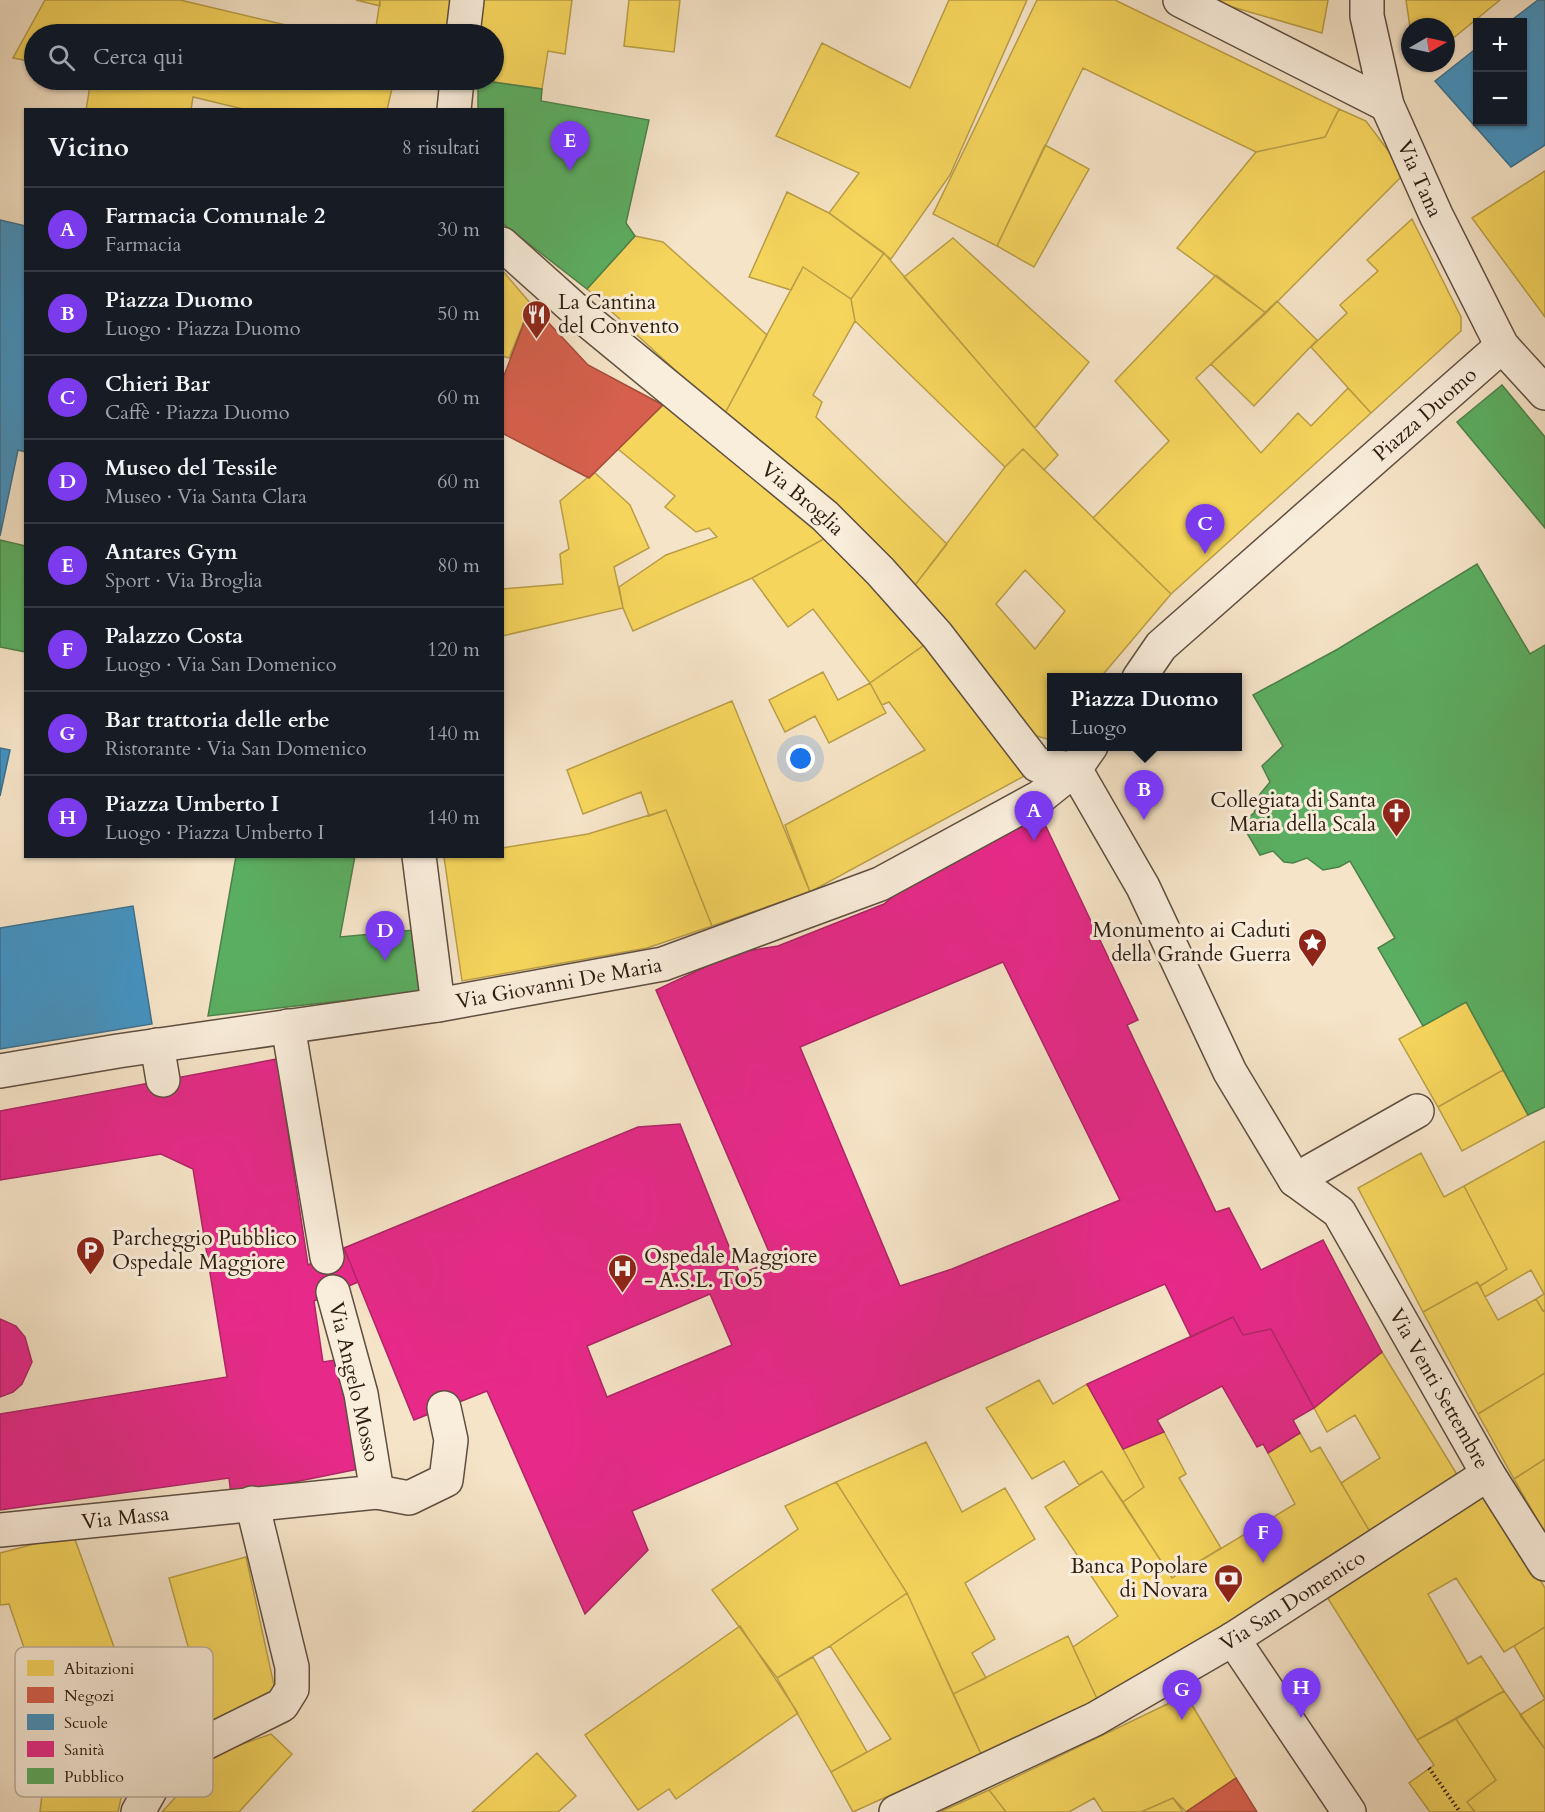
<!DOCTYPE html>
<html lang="it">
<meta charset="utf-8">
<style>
body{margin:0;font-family:Cardo,serif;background:#242831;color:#f1f3f6}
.controls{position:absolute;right:18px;top:18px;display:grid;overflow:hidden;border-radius:0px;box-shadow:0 2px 4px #0004}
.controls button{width:54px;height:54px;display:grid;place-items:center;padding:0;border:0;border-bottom:2px solid #363941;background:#171b24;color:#f1f3f6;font:30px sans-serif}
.compass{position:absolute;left:1401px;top:18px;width:54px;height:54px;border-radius:50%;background:#171b24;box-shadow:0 2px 4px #0004;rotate:81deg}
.you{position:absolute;left:801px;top:759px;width:21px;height:21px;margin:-15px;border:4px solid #fff;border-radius:50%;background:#1a73e8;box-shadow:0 0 0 9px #1a73e833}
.badge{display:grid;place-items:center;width:39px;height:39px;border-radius:50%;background:#7c3aed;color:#fff;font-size:20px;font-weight:700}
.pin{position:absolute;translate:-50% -50px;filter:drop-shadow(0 2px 3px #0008)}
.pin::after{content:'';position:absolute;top:32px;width:21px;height:18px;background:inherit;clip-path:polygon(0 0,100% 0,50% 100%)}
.popup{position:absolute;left:1047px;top:673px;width:195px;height:78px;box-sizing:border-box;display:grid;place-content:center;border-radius:0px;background:#171b24;filter:drop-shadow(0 2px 4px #0005);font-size:20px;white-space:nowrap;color:#9ea1a6}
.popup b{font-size:22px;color:#f1f3f6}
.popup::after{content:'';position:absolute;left:50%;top:100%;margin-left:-12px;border:12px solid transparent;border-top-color:#171b24}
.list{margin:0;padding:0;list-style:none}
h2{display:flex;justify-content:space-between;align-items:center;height:78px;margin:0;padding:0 24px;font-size:26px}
h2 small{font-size:20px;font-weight:400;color:#9ea1a6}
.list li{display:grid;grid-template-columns:39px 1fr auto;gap:18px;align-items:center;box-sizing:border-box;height:84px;padding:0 24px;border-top:2px solid #363941}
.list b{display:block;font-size:22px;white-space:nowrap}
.list p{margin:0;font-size:20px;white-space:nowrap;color:#9ea1a6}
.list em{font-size:20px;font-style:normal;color:#9ea1a6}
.icon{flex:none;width:33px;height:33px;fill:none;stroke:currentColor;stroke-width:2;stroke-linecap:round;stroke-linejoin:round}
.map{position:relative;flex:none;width:1545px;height:1812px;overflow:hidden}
.search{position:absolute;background:#171b24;box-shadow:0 2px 4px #0004;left:24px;top:24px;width:480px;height:66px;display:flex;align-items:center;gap:15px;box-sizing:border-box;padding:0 21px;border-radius:33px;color:#9ea1a6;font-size:22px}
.panel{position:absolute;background:#171b24;box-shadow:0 2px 4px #0004;left:24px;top:108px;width:480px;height:750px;border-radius:0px}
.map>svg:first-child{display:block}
</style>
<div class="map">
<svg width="1545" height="1812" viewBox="0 0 1545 1812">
<rect width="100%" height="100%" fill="#f6e4c8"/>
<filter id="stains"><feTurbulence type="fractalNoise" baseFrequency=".00333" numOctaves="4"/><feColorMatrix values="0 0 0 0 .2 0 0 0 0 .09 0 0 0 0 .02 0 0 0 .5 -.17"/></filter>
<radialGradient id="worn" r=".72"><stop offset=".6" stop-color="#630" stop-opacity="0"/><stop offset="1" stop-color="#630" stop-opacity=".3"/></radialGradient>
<path fill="#f6d55c" stroke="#ba9e46" stroke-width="1.5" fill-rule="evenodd" d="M 45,0 L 180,0 L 324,34 L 34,34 L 34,62 L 13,58 Z
M 356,0 L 380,0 L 380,6 Z
M 380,0 L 459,0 L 454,34 L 375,34 Z
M 484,0 L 572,0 L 565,54 L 548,51 L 542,89 L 480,80 L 494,80 L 494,34 L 478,34 Z
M 629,0 L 680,0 L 674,52 L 624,46 Z
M 949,0 L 1027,0 L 950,175 L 891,259 L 829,213 L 859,173 L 776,136 L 822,43 L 910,88 Z
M 1037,0 L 1115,0 L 1339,109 L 1325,137 L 1256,152 L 1083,68 L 997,246 L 933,214 Z
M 1218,0 L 1328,0 L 1322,33 L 1229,6 Z
M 1406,0 L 1500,0 L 1446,44 L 1446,27 L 1410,27 Z
M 91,80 L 394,80 L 387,110 L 247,110 L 193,97 L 191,110 L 86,110 Z
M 1339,109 L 1366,121 L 1405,173 L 1266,313 L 1177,248 L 1256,152 L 1325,137 Z
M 1045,145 L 1089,169 L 1034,267 L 997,246 Z
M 1545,171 L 1545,317 L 1472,218 Z
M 787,192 L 829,213 L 884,253 L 851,299 L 803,267 L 791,290 L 749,277 Z
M 1412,219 L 1461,317 L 1461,331 L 1371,413 L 1311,347 L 1347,313 L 1340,305 L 1378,271 L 1367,260 Z
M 635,236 L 663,242 L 767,335 L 724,415 L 587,289 Z
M 953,238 L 1089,362 L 1035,428 L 904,277 Z
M 884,253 L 1058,455 L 1044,470 L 1023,449 L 1005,467 L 855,321 L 851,299 Z
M 803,267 L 851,299 L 855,321 L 813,395 L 822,402 L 816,417 L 947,544 L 912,589 L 724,415 Z
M 502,270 L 531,304 L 509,358 L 502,356 Z
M 1216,275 L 1266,313 L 1196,378 L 1261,453 L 1298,413 L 1311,426 L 1348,388 L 1371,413 L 1171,594 L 1093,518 L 1169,441 L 1115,381 Z
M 1277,301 L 1317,340 L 1254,406 L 1211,364 Z
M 663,405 L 689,417 L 833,534 L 752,578 L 633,631 L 623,608 L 619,587 L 666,555 L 717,537 L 709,528 L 696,532 L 665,507 L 675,496 L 618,449 Z
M 1023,449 L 1171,594 L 1100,678 L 1051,678 L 1051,735 L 1047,739 L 1027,733 L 912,589 L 1005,467 ZM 1025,570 L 1065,611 L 1035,649 L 996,604 Z
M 594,472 L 630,505 L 649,548 L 614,567 L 623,608 L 502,636 L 502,589 L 563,584 L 560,554 L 569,549 L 560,501 Z
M 833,534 L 927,643 L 870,683 L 813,609 L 788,627 L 752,578 Z
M 927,643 L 1028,774 L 810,892 L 785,825 L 925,750 L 889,702 L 882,705 L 870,683 Z
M 823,672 L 838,700 L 870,683 L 886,713 L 829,743 L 815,716 L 785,732 L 769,700 Z
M 732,701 L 810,892 L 712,926 L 666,810 L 649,816 L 641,792 L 583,814 L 567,770 Z
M 666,810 L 712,926 L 647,948 L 462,981 L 444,857 L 502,856 L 502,848 L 588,834 Z
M 1466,1002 L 1503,1070 L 1438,1107 L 1399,1039 Z
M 1503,1070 L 1528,1115 L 1462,1151 L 1438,1107 Z
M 1545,1141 L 1545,1310 L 1543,1311 L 1536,1299 L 1544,1294 L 1531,1270 L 1485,1297 L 1480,1286 L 1507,1269 L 1464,1186 Z
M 1421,1153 L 1444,1197 L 1464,1186 L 1507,1269 L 1480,1286 L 1477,1282 L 1423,1312 L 1358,1188 Z
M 1477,1282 L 1498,1320 L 1536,1299 L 1543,1311 L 1545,1310 L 1545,1373 L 1478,1414 L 1423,1312 Z
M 1382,1352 L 1458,1476 L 1373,1537 L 1341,1483 L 1380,1458 L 1355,1415 L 1327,1432 L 1314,1408 Z
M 1545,1373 L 1545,1459 L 1514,1479 L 1478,1414 Z
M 1039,1380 L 1053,1404 L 1087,1384 L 1144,1487 L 1123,1502 L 1102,1471 L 1079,1485 L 1064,1461 L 1032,1479 L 986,1408 Z
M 1164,1432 L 1186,1474 L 1179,1478 L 1221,1548 L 1172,1578 L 1123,1502 L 1144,1487 L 1123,1449 Z
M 1300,1433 L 1311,1452 L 1320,1447 L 1373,1537 L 1099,1703 L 1073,1647 L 1118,1616 L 1045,1507 L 1102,1471 L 1172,1578 L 1295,1504 L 1268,1453 Z
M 926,1442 L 962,1512 L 1005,1488 L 1035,1539 L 965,1583 L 995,1639 L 972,1653 L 986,1678 L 953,1694 L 907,1593 L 836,1482 Z
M 1545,1459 L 1545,1533 L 1514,1479 Z
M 836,1482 L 907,1593 L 830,1646 L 777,1678 L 712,1590 L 798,1529 L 785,1506 Z
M 1488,1494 L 1545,1588 L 1545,1627 L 1504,1652 L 1456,1578 L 1428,1594 L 1468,1664 L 1481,1656 L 1504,1691 L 1417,1740 L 1327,1597 Z
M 73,1534 L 130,1691 L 50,1723 L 9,1604 L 0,1605 L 0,1553 Z
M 246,1557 L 277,1699 L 129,1762 L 118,1812 L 40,1812 L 50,1723 L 130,1691 L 124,1671 L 189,1650 L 169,1578 Z
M 907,1593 L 981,1754 L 853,1812 L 831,1772 L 891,1739 L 830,1646 Z
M 740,1626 L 798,1713 L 676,1799 L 669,1789 L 638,1810 L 585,1735 Z
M 1545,1627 L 1545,1749 L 1520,1715 L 1545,1699 L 1514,1646 Z
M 1068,1636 L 1099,1703 L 981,1754 L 953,1694 Z
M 813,1657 L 867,1752 L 831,1772 L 777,1678 Z
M 1504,1691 L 1545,1749 L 1545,1812 L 1475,1812 L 1467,1802 L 1496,1780 L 1456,1719 Z
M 1186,1695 L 1236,1778 L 1186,1812 L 1173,1798 L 1141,1812 L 1103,1812 L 1094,1798 L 1069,1812 L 1006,1812 L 989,1790 Z
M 1456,1719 L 1496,1780 L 1467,1802 L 1475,1812 L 1430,1812 L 1409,1783 L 1434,1765 L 1417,1740 Z
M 271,1734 L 292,1754 L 239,1812 L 162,1812 L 209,1761 L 231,1748 Z
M 537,1753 L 576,1796 L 558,1812 L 472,1812 Z
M 989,1790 L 1006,1812 L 940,1812 Z
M 1173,1798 L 1183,1812 L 1141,1812 Z"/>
<path fill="#d6604d" stroke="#a34c3b" stroke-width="1.5" d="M 531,304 L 588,365 L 663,405 L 589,478 L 502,433 L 502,381 Z
M 1236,1778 L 1257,1812 L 1186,1812 Z"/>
<path fill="#4393c3" stroke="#3c708e" stroke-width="1.5" d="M 1538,0 L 1545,0 L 1545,145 L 1511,167 L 1435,81 L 1478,47 L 1478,122 L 1522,122 L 1522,22 L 1509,22 Z
M 0,220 L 26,226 L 26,452 L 18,450 L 0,536 Z
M 0,748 L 10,750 L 0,796 Z
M 133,906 L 152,1024 L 0,1049 L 0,928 Z"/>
<path fill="#e7298a" stroke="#af2566" stroke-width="1.5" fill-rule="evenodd" d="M 1041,816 L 1138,1020 L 1127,1025 L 1216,1212 L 1229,1208 L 1261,1270 L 1323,1240 L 1382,1352 L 1314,1408 L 1271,1329 L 1243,1335 L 1233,1317 L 1191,1337 L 1165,1284 L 632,1511 L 648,1550 L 585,1614 L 487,1391 L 414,1420 L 344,1248 L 638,1127 L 680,1124 L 740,1274 L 773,1261 L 656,990 L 735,953 L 778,946 L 884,904 L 916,877 ZM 1003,962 L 1120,1200 L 952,1269 L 900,1286 L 800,1047 ZM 710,1294 L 732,1345 L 607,1397 L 587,1346 Z
M 277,1059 L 308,1265 L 344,1248 L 358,1282 L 314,1301 L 323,1362 L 341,1359 L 359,1469 L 231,1495 L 229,1478 L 0,1510 L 0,1414 L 227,1377 L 193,1169 L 161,1154 L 0,1180 L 0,1111 Z
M 1233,1317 L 1243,1335 L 1271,1329 L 1314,1408 L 1293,1420 L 1300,1433 L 1268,1453 L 1263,1444 L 1257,1447 L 1222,1386 L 1157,1420 L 1164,1432 L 1123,1449 L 1087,1384 Z
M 0,1319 L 16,1326 L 25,1337 L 32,1362 L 22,1384 L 13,1392 L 0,1397 Z"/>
<path fill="#5aae61" stroke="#4c8249" stroke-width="1.5" d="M 478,80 L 542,89 L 541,101 L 649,120 L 626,223 L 635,236 L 587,289 L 502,223 L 502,110 L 478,110 Z
M 1502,385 L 1545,437 L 1545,528 L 1457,422 Z
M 0,540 L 26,546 L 26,652 L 0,647 Z
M 1477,564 L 1530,654 L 1545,645 L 1545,1107 L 1528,1115 L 1466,1002 L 1423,1026 L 1378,948 L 1395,938 L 1350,861 L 1339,867 L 1323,870 L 1307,858 L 1293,863 L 1284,862 L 1273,851 L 1260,855 L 1241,823 L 1254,813 L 1260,794 L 1270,782 L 1262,766 L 1283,746 L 1253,695 L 1338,649 Z
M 236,856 L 355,856 L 340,937 L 414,930 L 420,992 L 208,1016 Z"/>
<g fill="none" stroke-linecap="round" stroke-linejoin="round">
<defs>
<g id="minor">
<path d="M 1180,0 L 1387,105"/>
<path id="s1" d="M 1367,0 L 1367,16 L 1387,105 L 1436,215 L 1502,346 L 1545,393"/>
<path d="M 463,34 L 467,0"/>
<path d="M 454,110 L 457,80"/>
<path id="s2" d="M 502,244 L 588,321 L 825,516 L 880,571 L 937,635 L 1037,765 L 1075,769"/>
<path id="s3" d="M 1139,678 L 1161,646 L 1502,346"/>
<path id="s4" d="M 1075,769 L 1143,887 L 1230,1072 L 1295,1180 L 1339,1212 L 1488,1474 L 1545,1564"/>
<path d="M 419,856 L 438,1005"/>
<path d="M 288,1026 L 327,1257"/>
<path d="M 157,1045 L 163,1080"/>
<path id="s5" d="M 0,1071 L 118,1051 L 438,1005 L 663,964 L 880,884 L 1040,797 L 1075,769 L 1091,746"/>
<path d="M 1295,1180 L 1417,1111"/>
<path d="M 377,1492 L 409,1498 L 446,1480 L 451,1440 L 444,1408"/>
<path id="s6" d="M 0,1530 L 377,1492 L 361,1394 L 333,1292"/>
<path d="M 1233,1639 L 1349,1812"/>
<path d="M 138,1812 L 157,1778 L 185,1753 L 282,1705 L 292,1689 L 292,1667 L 252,1503"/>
<path id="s7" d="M 896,1812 L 1095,1719 L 1233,1639 L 1488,1474"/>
</g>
</defs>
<use href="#minor" stroke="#5f4f40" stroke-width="36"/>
<path stroke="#2d1d12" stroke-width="4" stroke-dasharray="1.5 3" stroke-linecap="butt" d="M 1429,1768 L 1460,1812"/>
<use href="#minor" stroke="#f9eddb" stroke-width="33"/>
</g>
<defs>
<symbol id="restaurant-pin" viewBox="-11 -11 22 30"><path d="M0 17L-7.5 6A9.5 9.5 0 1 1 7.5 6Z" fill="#8f2418" stroke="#f9eddb"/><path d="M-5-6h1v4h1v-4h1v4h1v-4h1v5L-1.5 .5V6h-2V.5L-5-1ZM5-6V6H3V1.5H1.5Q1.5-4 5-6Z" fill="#fff"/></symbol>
<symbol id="church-pin" viewBox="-11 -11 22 30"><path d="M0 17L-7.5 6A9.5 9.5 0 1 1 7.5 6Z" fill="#8f2418" stroke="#f9eddb"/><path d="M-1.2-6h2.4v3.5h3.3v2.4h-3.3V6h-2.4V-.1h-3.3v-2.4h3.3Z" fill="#fff"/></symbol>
<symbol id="sight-pin" viewBox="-11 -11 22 30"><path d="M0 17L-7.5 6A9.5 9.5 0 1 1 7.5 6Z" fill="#8f2418" stroke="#f9eddb"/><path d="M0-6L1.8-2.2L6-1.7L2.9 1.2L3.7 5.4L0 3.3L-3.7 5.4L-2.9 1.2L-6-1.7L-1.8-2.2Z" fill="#fff"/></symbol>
<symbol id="parking-pin" viewBox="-11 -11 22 30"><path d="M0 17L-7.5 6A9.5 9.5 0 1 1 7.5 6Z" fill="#8f2418" stroke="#f9eddb"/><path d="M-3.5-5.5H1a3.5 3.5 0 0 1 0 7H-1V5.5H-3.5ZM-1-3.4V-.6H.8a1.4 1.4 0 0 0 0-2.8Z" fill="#fff"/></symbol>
<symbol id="hospital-pin" viewBox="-11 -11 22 30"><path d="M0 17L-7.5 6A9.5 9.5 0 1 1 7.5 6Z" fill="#8f2418" stroke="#f9eddb"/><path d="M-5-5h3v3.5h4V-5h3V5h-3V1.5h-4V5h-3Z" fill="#fff"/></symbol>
<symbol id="bank-pin" viewBox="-11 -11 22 30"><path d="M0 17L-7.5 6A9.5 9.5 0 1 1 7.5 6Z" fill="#8f2418" stroke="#f9eddb"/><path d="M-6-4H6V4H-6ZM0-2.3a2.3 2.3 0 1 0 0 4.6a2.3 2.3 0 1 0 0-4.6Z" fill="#fff"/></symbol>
</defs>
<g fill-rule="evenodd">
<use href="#restaurant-pin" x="520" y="298" width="33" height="45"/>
<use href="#church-pin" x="1380" y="796" width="33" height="45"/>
<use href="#sight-pin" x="1296" y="926" width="33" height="45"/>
<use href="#parking-pin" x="74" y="1234" width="33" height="45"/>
<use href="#hospital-pin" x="606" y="1252" width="33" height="45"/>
<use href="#bank-pin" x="1212" y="1562" width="33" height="45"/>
</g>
<g text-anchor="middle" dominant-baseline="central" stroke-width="6" stroke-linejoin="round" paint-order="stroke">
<g font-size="21" fill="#2d1d12" stroke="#f9eddb">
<text stroke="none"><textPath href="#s1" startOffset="188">Via Tana</textPath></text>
<text stroke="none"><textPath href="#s3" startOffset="390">Piazza Duomo</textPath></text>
<text stroke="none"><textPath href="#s2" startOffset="394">Via Broglia</textPath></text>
<text stroke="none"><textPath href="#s5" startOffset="566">Via Giovanni De Maria</textPath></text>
<text transform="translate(354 1382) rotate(77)">Via Angelo Mosso</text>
<text stroke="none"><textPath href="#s4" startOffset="724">Via Venti Settembre</textPath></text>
<text stroke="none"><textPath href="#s6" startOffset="126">Via Massa</textPath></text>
<text stroke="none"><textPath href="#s7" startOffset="450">Via San Domenico</textPath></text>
</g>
<g font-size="21" fill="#2d1d12" stroke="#f9eddb" text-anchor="start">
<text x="558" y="302">La Cantina<tspan x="558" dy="24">del Convento</tspan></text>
<text x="1376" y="800" text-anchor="end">Collegiata di Santa<tspan x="1376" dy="24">Maria della Scala</tspan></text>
<text x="1291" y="930" text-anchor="end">Monumento ai Caduti<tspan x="1291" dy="24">della Grande Guerra</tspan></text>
<text x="112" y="1238">Parcheggio Pubblico<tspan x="112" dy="24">Ospedale Maggiore</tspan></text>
<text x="644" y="1256">Ospedale Maggiore<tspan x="644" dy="24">- A.S.L. TO5</tspan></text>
<text x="1208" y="1566" text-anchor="end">Banca Popolare<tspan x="1208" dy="24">di Novara</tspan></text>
</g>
</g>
<rect x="15" y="1647" width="198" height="150" rx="9" fill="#f9eddb" stroke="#bcaf9f" stroke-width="1.5"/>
<rect x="27" y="1660" width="27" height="16" fill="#f6d55c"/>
<rect x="27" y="1687" width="27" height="16" fill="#d6604d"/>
<rect x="27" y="1714" width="27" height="16" fill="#4393c3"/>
<rect x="27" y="1741" width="27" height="16" fill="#e7298a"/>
<rect x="27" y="1768" width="27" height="16" fill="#5aae61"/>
<g font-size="16" fill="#2d1d12">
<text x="64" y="1674">Abitazioni</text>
<text x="64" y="1701">Negozi</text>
<text x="64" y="1728">Scuole</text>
<text x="64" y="1755">Sanità</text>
<text x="64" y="1782">Pubblico</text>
</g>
<rect width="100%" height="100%" filter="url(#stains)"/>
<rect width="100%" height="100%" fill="url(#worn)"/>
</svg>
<div class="controls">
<button>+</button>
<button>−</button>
</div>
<svg class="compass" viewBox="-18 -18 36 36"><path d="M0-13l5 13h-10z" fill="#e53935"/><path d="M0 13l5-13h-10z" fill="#9ea1a6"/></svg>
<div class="you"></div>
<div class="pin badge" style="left:1034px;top:841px">A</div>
<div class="pin badge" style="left:1144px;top:820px">B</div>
<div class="popup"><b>Piazza Duomo</b>Luogo</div>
<div class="pin badge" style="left:1205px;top:554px">C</div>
<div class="pin badge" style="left:385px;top:961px">D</div>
<div class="pin badge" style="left:570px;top:171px">E</div>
<div class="pin badge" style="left:1263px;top:1563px">F</div>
<div class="pin badge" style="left:1182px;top:1720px">G</div>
<div class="pin badge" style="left:1301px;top:1718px">H</div>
<div class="search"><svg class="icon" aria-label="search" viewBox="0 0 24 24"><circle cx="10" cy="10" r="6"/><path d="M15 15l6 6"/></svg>Cerca qui</div>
<section class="panel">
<h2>Vicino<small>8 risultati</small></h2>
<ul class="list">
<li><span class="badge">A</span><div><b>Farmacia Comunale 2</b><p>Farmacia</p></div><em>30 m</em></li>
<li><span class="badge">B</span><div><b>Piazza Duomo</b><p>Luogo · Piazza Duomo</p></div><em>50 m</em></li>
<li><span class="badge">C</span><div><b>Chieri Bar</b><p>Caffè · Piazza Duomo</p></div><em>60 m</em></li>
<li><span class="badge">D</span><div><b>Museo del Tessile</b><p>Museo · Via Santa Clara</p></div><em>60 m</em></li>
<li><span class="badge">E</span><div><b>Antares Gym</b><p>Sport · Via Broglia</p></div><em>80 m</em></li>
<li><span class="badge">F</span><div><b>Palazzo Costa</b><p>Luogo · Via San Domenico</p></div><em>120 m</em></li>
<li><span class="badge">G</span><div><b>Bar trattoria delle erbe</b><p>Ristorante · Via San Domenico</p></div><em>140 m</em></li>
<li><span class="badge">H</span><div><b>Piazza Umberto I</b><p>Luogo · Piazza Umberto I</p></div><em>140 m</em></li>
</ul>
</section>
</div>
